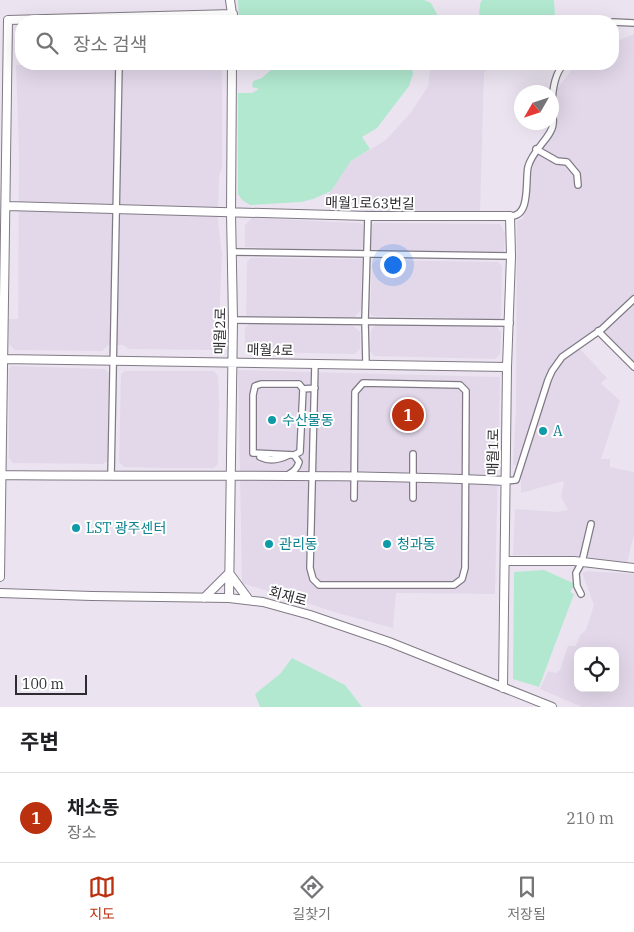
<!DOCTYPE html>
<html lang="ko">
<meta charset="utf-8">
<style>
body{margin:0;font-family:"IBM Plex Serif","Noto Sans KR",serif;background:#f6f6f6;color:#202124}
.controls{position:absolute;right:15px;bottom:15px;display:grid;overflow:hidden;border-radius:10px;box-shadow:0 5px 20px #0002}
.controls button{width:45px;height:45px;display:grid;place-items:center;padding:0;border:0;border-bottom:1px solid #e0e0e0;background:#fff;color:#202124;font:25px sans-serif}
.compass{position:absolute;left:514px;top:85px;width:45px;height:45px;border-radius:50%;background:#fff;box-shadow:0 5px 20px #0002;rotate:231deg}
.scale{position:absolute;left:15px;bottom:12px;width:72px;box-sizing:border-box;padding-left:5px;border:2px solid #2e2c30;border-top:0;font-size:14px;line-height:18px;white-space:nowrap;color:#2e2c30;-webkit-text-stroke:4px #fff;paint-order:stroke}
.you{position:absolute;left:392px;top:264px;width:18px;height:18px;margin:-12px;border:4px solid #fff;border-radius:50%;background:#1a73e8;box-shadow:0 0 0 8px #1a73e833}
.badge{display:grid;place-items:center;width:32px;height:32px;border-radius:50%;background:#bb300f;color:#fff;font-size:16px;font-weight:700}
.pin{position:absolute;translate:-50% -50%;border:2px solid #fff;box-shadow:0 1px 5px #0006}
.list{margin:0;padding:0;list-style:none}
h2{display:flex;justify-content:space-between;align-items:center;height:65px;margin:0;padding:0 20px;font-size:21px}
h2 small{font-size:16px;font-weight:400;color:#757577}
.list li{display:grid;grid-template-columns:32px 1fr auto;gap:15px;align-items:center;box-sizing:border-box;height:90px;padding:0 20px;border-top:1px solid #e0e0e0}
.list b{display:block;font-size:19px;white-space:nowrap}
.list p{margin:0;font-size:16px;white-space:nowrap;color:#757577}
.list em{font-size:16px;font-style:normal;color:#757577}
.icon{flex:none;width:28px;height:28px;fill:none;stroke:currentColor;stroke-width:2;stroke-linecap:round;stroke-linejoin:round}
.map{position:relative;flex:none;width:634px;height:707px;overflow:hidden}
.search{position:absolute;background:#fff;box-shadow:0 5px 20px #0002;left:15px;right:15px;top:15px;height:55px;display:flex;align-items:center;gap:12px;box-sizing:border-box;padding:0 18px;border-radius:20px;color:#757577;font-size:19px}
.sheet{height:155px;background:#fff}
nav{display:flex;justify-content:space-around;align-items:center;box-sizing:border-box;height:70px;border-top:1px solid #e0e0e0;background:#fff;font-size:14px;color:#757577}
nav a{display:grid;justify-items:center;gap:2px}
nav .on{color:#bb300f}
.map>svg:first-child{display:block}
</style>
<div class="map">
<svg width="634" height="707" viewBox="0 0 634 707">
<rect width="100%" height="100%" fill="#ebe4f0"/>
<path fill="#e2d8ea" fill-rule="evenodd" d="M 634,34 L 634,365 L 598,328 L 560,355 L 545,379 L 521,453 L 516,465 L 513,465 L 516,409 L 517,221 L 523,218 L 528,203 L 533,163 L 555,129 L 555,113 L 558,88 L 576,64 L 613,64 L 613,43 Z
M 59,64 L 222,64 L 222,168 L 219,176 L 218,221 L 222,255 L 218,346 L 213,350 L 129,349 L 123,345 L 108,345 L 102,351 L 15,350 L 9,344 L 9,319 L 18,319 L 19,154 L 16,65 Z
M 431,64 L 497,64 L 484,72 L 480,214 L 366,212 L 363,202 L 330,201 L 329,194 L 351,161 L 386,140 L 412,111 L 428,86 Z
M 252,218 L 360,223 L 363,225 L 363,246 L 362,249 L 358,251 L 245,247 L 245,225 Z
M 375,223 L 500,224 L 505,233 L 504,253 L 372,251 L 371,249 L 371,225 Z
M 251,258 L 362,259 L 361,310 L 355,317 L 246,316 L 247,262 Z
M 377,260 L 498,262 L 502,266 L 501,317 L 500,319 L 372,316 L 370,313 L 372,264 Z
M 251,322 L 353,326 L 360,332 L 360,349 L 355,354 L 249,352 L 245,348 L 245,328 Z
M 376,325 L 497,327 L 501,333 L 500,354 L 495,359 L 374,356 L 370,351 L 371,330 Z
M 579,348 L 607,378 L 601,383 L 620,401 L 601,459 L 610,459 L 610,467 L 634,472 L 634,534 L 627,563 L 579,556 L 513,555 L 515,509 L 557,512 L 568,510 L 561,497 L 564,481 L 521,493 L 521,473 L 553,376 L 559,364 Z
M 12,366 L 105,369 L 109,373 L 107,461 L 103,464 L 13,463 L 9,458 L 9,369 Z
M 238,370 L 500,377 L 495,594 L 396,593 L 393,628 L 341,614 L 242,583 Z
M 125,371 L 214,371 L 218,376 L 219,401 L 218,464 L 214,468 L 160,468 L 124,467 L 119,462 L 121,374 Z
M 586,571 L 634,574 L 634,707 L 582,707 L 540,689 L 548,671 L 556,673 L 560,670 L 568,646 L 576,646 L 580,635 L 586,630 L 594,605 L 582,573 ZM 578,651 L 615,651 L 615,688 L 578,688 Z"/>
<path fill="#b1e8cf" d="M 238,0 L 424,0 L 431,3 L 439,18 L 436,21 L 239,21 Z
M 482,0 L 554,0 L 555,16 L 546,21 L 493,21 L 479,18 L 480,4 Z
M 274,64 L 411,64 L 413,74 L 409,86 L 377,128 L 362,137 L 370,149 L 351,161 L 331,191 L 313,199 L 301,202 L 250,205 L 242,200 L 238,194 L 238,93 L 252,93 L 259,89 L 252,87 L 253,81 L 262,78 L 275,66 Z
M 544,570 L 575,584 L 570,592 L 574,594 L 539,687 L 513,679 L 514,572 Z
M 292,658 L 345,685 L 362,707 L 260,707 L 255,694 L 280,674 Z"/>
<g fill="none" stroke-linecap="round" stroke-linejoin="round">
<defs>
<path id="street" d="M 613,22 L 634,23
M 536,149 L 557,161 L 567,162 L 577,174 L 578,185
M 510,216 C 531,217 525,182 528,167 C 532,150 552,137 553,124 C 554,119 552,114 552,108 C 552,95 554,74 564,64
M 233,252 L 511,256
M 233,320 L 510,323
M 598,331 L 634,367
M 315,364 L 310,568 L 313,579 L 319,585 L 454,585 L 462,579 L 465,568 L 466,391 L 460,385 L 363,383 L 355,392 L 354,498
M 366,364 L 365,321 L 368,216
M 303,389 L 300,452 L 294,455 L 253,453 L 253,395 L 255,386 L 261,384 L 299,384 L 303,389 L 315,388
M 260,457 C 270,462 279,460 289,455
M 111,476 L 119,64
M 286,476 C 292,472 297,470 299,462 L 294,455
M 505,481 L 516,480 L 548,380 L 552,371 L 562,357 L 602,329 L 634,299
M 413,498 L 413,454
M 581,594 L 577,586 L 576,573 L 582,562 L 591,524"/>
<path id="secondary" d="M 230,0 L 233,21
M 7,206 L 368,216 L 510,216 L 511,256 L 507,367 L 503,688
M 3,359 L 507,367
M 2,475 C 170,477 338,473 505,481
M 505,561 L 574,561 L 634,568
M 229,573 L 249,600
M 0,577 L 8,20 L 233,14
M 0,593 L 92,596 L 229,598 L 263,602 L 310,615 L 389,642 L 552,707
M 204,598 L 229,573
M 229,598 L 233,320 L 231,213 L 232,64"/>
</defs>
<use href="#street" stroke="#807a85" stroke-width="8"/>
<use href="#secondary" stroke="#807a85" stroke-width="10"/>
<use href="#street" stroke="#fff" stroke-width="5.5"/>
<use href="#secondary" stroke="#fff" stroke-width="8"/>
</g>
<g fill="#0f9aa8" stroke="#fff" stroke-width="2">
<circle cx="272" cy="420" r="5"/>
<circle cx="543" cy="431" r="5"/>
<circle cx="76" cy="528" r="5"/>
<circle cx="269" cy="544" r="5"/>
<circle cx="387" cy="544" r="5"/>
</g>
<g text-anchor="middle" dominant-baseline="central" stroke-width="4" stroke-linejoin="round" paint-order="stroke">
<g font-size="14" fill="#2e2c30" stroke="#fff">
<text transform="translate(370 203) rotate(1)">매월1로63번길</text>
<text transform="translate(220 331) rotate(-89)">매월2로</text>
<text transform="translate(270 350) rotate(1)">매월4로</text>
<text transform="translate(493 452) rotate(-89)">매월1로</text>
<text transform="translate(288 596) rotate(15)">회재로</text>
</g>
<g font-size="14" fill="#0d838f" stroke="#fff" text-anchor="start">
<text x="282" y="420">수산물동</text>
<text x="553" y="431">A</text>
<text x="86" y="528">LST 광주센터</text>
<text x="279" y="544">관리동</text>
<text x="397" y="544">청과동</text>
</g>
</g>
</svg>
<div class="controls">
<button><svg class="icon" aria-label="locate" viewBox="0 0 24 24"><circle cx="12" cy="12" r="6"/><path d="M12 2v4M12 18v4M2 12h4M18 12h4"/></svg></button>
</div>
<svg class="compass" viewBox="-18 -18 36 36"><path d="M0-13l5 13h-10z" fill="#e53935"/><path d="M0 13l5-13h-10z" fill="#757577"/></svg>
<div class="scale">100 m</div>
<div class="you"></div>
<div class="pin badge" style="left:408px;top:415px">1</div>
<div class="search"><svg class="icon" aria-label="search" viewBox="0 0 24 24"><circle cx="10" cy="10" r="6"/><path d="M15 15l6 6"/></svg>장소 검색</div>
</div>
<section class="sheet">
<h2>주변<small></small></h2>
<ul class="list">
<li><span class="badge">1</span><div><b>채소동</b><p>장소</p></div><em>210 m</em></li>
</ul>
</section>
<nav>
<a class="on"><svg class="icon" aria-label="map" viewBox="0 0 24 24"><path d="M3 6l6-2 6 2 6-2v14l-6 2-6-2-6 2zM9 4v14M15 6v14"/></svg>지도</a>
<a><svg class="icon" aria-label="directions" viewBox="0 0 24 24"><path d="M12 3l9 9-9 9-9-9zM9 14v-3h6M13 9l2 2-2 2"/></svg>길찾기</a>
<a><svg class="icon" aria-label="saved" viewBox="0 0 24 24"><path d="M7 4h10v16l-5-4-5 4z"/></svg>저장됨</a>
</nav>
